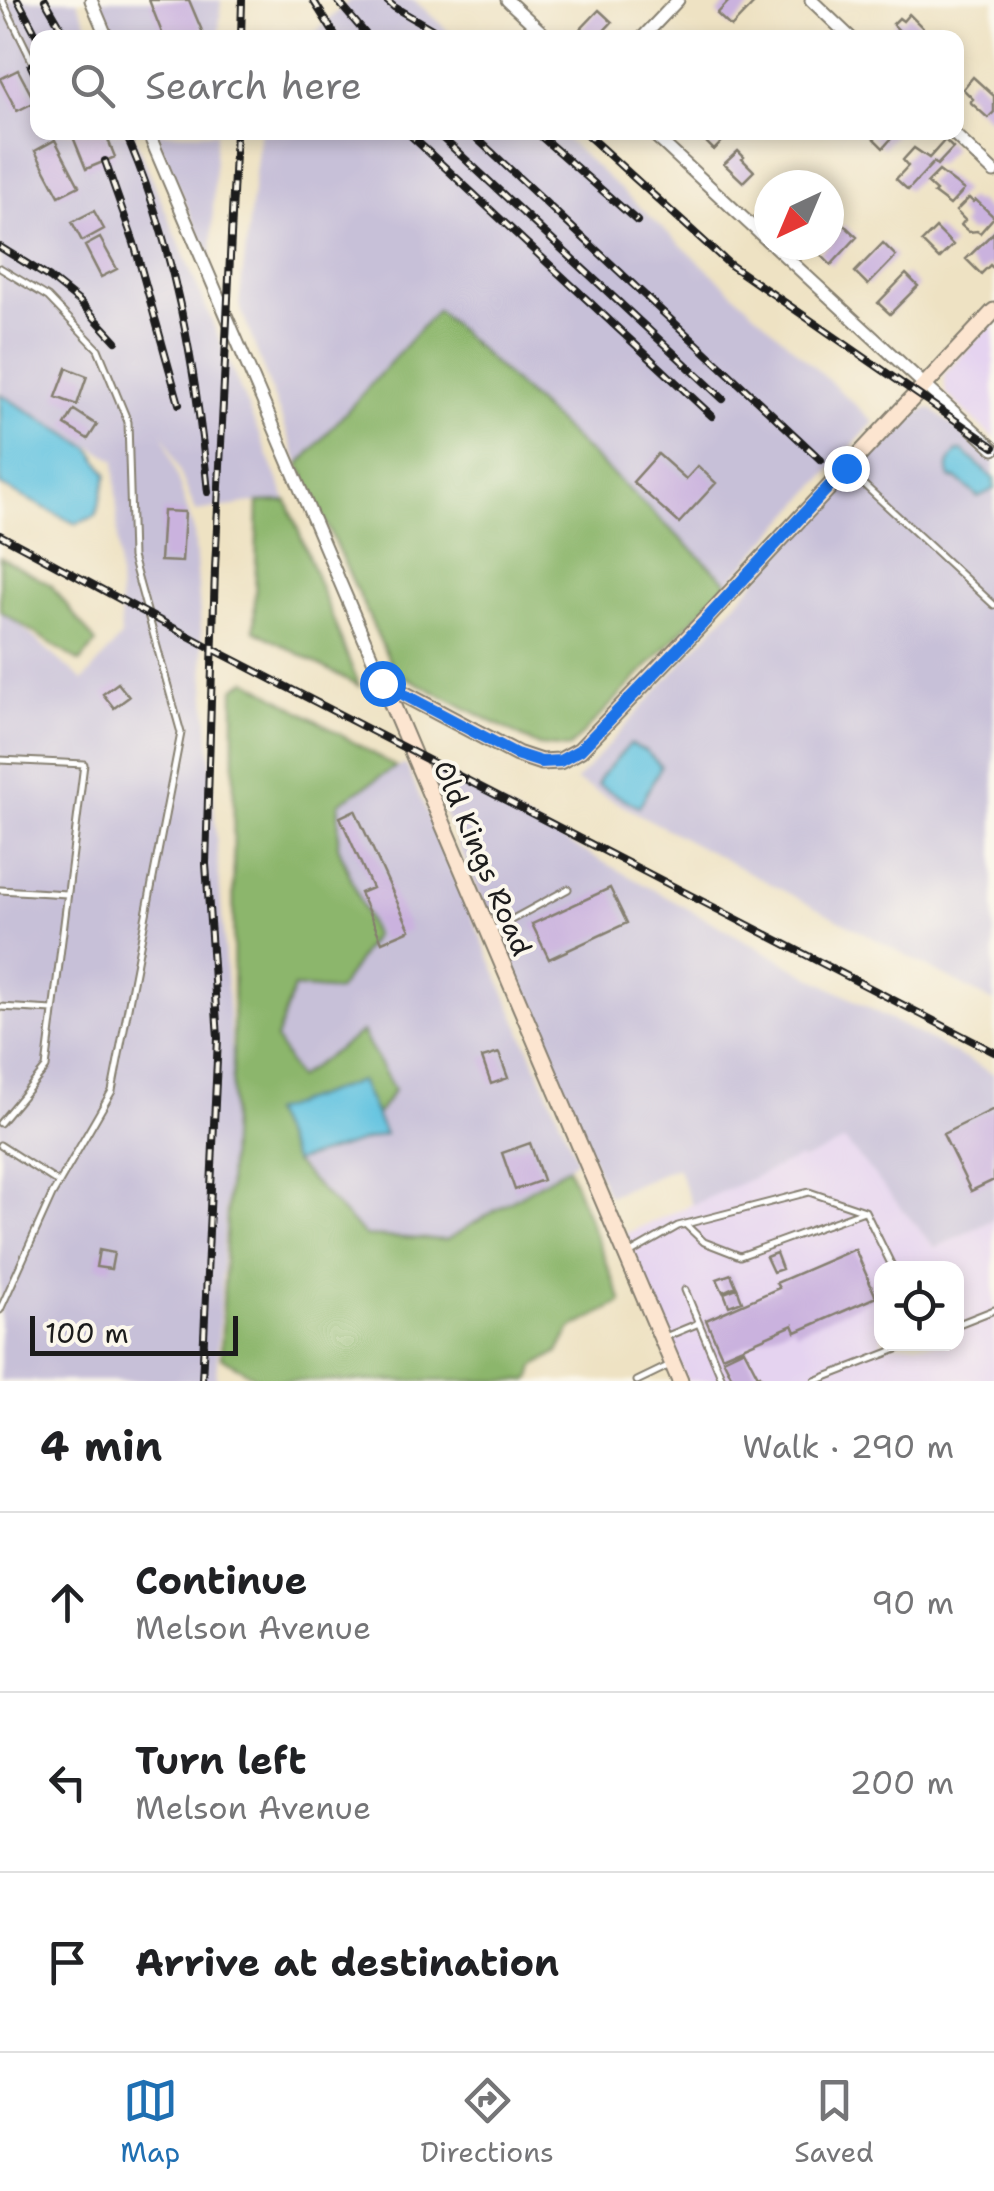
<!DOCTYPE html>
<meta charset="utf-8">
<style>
body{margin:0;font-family:"Shantell Sans",sans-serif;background:#f2f2f2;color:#202124}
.controls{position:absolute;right:30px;bottom:30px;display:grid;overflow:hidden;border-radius:20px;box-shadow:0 5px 15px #0003}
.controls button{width:90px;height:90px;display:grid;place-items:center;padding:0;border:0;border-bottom:2px solid #e0e0e0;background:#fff;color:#202124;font:50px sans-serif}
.compass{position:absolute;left:754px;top:170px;width:90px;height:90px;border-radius:50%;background:#fff;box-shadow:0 5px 15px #0003;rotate:224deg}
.scale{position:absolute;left:30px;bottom:25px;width:208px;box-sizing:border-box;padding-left:10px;border:5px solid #1c1c1c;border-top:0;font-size:28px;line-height:35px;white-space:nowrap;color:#1c1c1c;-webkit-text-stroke:8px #fbf7ec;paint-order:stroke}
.stop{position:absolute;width:30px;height:30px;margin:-22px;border:8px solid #1a73e8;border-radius:50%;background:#fff}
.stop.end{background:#1a73e8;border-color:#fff;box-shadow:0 2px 10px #0008}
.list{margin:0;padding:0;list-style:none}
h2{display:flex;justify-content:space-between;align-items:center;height:130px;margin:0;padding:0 40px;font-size:42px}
h2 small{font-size:32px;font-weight:400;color:#757577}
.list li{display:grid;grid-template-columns:65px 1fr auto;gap:30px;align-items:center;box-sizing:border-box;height:180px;padding:0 40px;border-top:2px solid #e0e0e0}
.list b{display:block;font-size:38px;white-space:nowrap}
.list p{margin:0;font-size:32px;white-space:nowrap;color:#757577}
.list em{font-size:32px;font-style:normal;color:#757577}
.icon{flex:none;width:55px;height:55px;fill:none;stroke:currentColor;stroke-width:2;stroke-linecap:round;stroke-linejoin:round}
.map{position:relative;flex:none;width:994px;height:1381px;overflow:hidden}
.search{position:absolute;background:#fff;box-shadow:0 5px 15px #0003;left:30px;right:30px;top:30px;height:110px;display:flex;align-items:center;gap:25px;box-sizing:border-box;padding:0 35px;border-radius:20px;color:#757577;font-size:38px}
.sheet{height:670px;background:#fff}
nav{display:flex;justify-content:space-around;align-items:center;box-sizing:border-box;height:140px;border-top:2px solid #e0e0e0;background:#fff;font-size:28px;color:#757577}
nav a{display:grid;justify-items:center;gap:5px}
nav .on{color:#1f6fb2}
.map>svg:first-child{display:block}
</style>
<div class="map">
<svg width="994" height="1381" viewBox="0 0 994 1381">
<rect width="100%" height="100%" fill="#fbf7ec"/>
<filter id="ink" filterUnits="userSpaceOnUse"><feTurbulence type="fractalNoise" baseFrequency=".01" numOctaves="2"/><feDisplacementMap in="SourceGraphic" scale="20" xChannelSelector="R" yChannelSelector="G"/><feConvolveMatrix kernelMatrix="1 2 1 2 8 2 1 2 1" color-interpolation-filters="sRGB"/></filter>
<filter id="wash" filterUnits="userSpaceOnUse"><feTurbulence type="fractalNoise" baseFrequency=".0048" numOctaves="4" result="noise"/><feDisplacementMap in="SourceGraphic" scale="40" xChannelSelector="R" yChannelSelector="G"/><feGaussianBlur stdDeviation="2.25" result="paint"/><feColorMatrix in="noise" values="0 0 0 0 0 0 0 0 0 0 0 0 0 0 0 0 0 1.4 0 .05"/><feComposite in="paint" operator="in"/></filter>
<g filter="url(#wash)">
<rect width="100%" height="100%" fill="#eee2c3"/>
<path fill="#e5d3f0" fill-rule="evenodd" d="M 994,321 L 994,439 L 946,393 L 944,375 Z
M 845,1140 L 935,1248 L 994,1219 L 994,1381 L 687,1381 L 625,1234 L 798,1157 L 803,1160 ZM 882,1268 L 956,1268 L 956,1344 L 882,1344 Z"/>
<path fill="#c7c0d8" d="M 0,0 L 77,0 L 93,37 L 38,38 L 38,132 L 133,133 L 287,501 L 258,502 L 196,512 L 162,429 L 194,531 L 233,1069 L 216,1381 L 0,1381 L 0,608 L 83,681 L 121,637 L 115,460 L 0,396 Z
M 99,0 L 221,0 L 219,37 L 115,37 Z
M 350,0 L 414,0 L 455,37 L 310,37 Z
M 155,133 L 216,133 L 211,263 Z
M 260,133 L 559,133 L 874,422 L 728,583 L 437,310 L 299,465 L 239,304 Z
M 931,408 L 994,460 L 994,1002 L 576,781 L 905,415 Z
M 423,762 L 822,983 L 994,1074 L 994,1219 L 935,1248 L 845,1141 L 803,1160 L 798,1158 L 692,1205 L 677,1167 L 608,1196 Z
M 406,765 L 577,1159 L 568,1167 L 446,1240 L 365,1236 L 294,1162 L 384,1134 L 376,1116 L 394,1090 L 362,1032 L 296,1078 L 276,1039 L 294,987 L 374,936 L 338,846 L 339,802 L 396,767 Z"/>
<path fill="#8cb66c" stroke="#546944" stroke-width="2.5" d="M 437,310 L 728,583 L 569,748 L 537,745 L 394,671 L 299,465 Z
M 287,501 L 359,686 L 254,630 L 258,502 Z
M 0,557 L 51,585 L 96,643 L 80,662 L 0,611 Z
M 247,680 L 396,767 L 339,803 L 338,846 L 374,935 L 338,991 L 294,987 L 276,1039 L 297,1078 L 362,1032 L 394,1090 L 376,1116 L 360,1081 L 271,1113 L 294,1162 L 365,1236 L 446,1240 L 568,1167 L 622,1302 L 571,1329 L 558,1352 L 534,1367 L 531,1378 L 527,1381 L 262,1381 L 221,1357 L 233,1069 L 234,689 Z"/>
<path fill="#62c3e0" stroke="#3f707e" stroke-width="2.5" d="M 0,394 L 90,448 L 107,474 L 96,516 L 76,524 L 0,485 Z
M 957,451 L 963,451 L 994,479 L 994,489 L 978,497 L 957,479 L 950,478 C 945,466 949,461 957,451 Z
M 630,744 L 646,751 L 661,766 L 639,807 L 598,785 L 601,776 Z
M 360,1081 L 385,1134 L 294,1162 L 271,1112 Z"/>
<g id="blocks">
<path fill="#cab2de" d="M 149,0 L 189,0 L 205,38 L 164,38 Z
M 730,0 L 757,0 L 731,27 L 717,14 Z
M 599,10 L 612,22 L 597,38 L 584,38 L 578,32 Z
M 909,14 L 923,28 L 914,38 L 906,38 L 893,24 L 899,18 L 903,21 Z
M 18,70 L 35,102 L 17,111 L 0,79 Z
M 973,77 L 994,96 L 994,112 L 988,118 L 970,102 L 973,99 L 963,89 Z
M 71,132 L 105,132 L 115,157 L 86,169 Z
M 705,132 L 731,132 L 714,150 L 701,137 Z
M 867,132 L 897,132 L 883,148 Z
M 55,140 L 79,186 L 59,196 L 35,151 Z
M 945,140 L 953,148 L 937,165 L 934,162 L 908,190 L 896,179 L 908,166 L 903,160 L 914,148 L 929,158 Z
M 738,151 L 744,157 L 742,159 L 754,171 L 743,182 L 724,164 Z
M 939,171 L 964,190 L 950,205 L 934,193 L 936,191 L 927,183 Z
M 969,198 L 973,202 L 976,200 L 994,217 L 980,233 L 977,231 L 969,232 L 961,225 L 965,220 L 956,211 Z
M 94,211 L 104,229 L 82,241 L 72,222 Z
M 844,225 L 857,237 L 831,265 L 819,253 L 829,245 Z
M 936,228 L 953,245 L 939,259 L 922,242 Z
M 994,232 L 994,269 L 990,265 L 981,274 L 966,259 Z
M 100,238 L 117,269 L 101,277 L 85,246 Z
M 883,243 L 896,256 L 868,285 L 855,272 Z
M 906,274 L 918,286 L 890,314 L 878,303 Z
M 67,368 L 87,376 L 77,405 L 56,397 Z
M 74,410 L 97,425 L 88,439 L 65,425 Z
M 658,454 L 686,479 L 698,466 L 716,483 L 679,523 L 633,482 Z
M 163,511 L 185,512 L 182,562 L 160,561 Z
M 118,683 L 129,697 L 114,708 L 103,694 Z
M 355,810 L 410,930 L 382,942 L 360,893 L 372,888 L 340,817 Z
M 610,888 L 627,923 L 549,959 L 532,924 Z
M 499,1053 L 508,1078 L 491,1084 L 482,1058 Z
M 994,1109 L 994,1180 L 971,1191 L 943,1134 Z
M 530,1143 L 543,1180 L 515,1190 L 502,1153 Z
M 855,1249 L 876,1297 L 796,1332 L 793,1325 L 722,1356 L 706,1320 L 779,1288 L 776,1283 Z
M 99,1250 L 114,1253 L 111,1269 L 96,1267 Z
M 776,1253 L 782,1269 L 773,1272 L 766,1257 Z
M 731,1274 L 736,1286 L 723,1292 L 717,1279 Z
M 737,1288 L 742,1301 L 729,1306 L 724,1293 Z
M 744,1349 L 758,1376 L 760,1375 L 763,1381 L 734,1381 L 723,1359 Z"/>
</g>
</g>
<g filter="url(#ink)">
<use href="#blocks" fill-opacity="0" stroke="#857f70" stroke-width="2.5"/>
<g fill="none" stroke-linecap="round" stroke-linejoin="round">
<defs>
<path id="lane" d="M 2,0 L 38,73
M 0,268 L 48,297 L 98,349 L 128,422 L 132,557 L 181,733 L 112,1091 L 52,1195 L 0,1310
M 848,470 L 994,605
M 0,760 L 84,764 L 46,1068 L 0,1123
M 0,890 L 67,894
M 491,931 L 568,889
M 0,1007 L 53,1010
M 0,1145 L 59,1183
M 685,1224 L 704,1242 L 740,1256 L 864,1211
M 629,1254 L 678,1226 L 809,1192 L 865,1211 L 893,1268
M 685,1290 L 723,1381
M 956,1325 L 994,1310
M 665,1337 L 699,1323
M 637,1381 L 670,1365
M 815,1381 L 910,1344"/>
<path id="street" d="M 91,0 L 107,38
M 507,0 L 548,38
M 811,0 L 851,38
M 642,38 L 678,0
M 148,132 L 383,683
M 651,132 L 769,242
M 952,132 L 994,172
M 773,245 L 994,449"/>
<path id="secondary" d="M 383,683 L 517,754 L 541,762 L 560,761 L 580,750 L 702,623 L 994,311
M 383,683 L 680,1381"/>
</defs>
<use href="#lane" stroke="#857f70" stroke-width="9"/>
<use href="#street" stroke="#857f70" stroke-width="15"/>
<use href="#secondary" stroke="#857f70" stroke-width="19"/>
<use href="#lane" stroke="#fff" stroke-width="5"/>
<use href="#street" stroke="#fff" stroke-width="11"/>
<use href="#secondary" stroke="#fce5d0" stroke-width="15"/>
<defs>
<path id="rail" d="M 18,0 L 38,38
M 45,0 L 67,38
M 313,0 L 337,38
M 337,0 L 369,38
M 386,0 L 394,7 L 447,38
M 241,38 L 242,0
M 31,66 L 38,80
M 125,132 C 175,245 196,370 208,492
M 407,132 L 712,416
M 436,132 L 723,399
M 470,132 L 821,460
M 536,132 L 637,221
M 584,132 L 729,264 L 994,447
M 105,161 L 134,243 L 179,404
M 0,247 L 50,278 L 80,302 L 116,341
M 0,535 L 213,649 L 994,1052
M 202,1381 L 218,1038 L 206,864 L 215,569 L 236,132"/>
</defs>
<use href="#rail" stroke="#1c1c1c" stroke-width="8"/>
<use href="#rail" stroke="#fbf7ec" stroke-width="4" stroke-dasharray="11" stroke-linecap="butt"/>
</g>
</g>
<g fill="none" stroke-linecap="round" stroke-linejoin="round" filter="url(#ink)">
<path stroke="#1a73e8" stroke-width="12" d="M 382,683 L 516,754 L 541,762 L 560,761 L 580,750 L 702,624 L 846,468"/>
</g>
<g text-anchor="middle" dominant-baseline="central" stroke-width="8" stroke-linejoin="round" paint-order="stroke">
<g font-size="28" fill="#1c1c1c" stroke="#fbf7ec">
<text transform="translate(483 858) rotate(67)">Old Kings Road</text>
</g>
</g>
</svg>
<div class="controls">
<button><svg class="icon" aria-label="locate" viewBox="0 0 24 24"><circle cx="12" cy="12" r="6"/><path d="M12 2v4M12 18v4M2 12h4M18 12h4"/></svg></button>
</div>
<svg class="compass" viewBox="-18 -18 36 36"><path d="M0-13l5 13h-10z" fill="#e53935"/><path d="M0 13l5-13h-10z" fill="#757577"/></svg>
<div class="scale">100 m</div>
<div class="stop" style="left:382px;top:683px"></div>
<div class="stop end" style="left:846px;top:468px"></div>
<div class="search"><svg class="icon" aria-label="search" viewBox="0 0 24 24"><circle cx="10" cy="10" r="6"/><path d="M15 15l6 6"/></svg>Search here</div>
</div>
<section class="sheet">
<h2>4 min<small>Walk · 290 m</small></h2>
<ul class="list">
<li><svg class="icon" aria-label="ahead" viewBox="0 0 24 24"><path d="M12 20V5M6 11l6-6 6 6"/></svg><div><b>Continue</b><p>Melson Avenue</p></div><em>90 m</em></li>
<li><svg class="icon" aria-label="left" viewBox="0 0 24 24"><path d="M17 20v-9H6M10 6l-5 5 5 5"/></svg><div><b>Turn left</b><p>Melson Avenue</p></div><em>200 m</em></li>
<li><svg class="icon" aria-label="arrive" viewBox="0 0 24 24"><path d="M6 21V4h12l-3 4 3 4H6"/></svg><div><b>Arrive at destination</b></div></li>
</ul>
</section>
<nav>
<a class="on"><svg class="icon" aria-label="map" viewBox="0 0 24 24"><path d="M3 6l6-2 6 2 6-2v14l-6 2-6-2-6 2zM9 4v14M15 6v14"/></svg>Map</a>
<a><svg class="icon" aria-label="directions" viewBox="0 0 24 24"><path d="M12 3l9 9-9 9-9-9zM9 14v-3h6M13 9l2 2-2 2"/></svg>Directions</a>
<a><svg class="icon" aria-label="saved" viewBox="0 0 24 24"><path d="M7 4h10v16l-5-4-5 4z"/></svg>Saved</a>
</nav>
